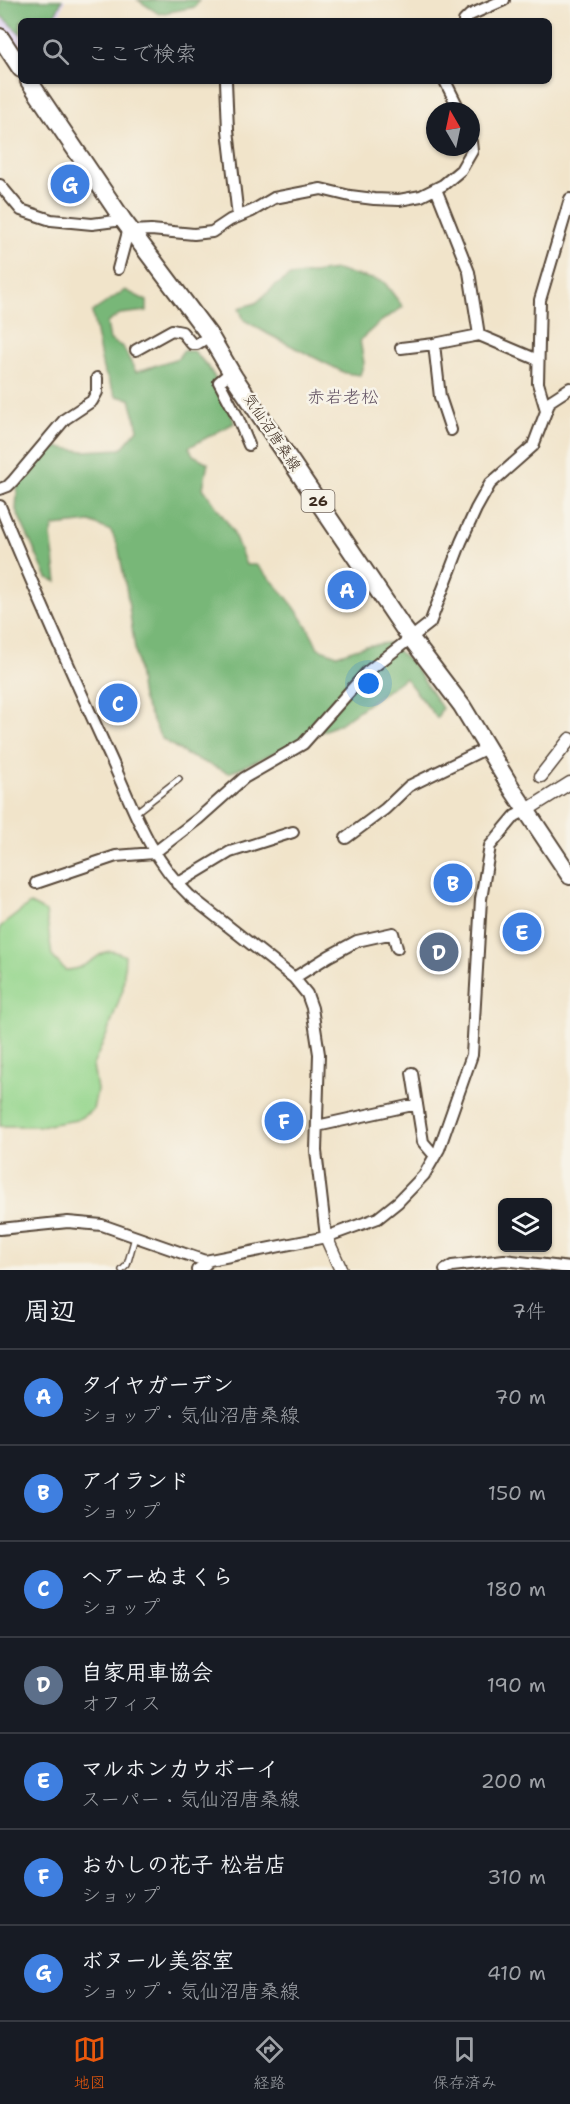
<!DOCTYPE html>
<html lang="ja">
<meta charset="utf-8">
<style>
body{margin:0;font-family:"Shantell Sans","Klee One",sans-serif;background:#242831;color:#f1f3f6}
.controls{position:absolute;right:18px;bottom:18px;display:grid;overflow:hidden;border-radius:9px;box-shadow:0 2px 4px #0004}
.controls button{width:54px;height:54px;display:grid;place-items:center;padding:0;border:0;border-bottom:2px solid #363941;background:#171b24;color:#f1f3f6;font:30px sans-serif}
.compass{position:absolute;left:426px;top:102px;width:54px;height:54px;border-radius:50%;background:#171b24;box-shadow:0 2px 4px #0004;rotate:351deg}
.you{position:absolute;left:369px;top:684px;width:21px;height:21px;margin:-15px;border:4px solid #fff;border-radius:50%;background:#1a73e8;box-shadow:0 0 0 9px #1a73e833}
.badge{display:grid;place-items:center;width:39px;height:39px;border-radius:50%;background:#ea580c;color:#fff;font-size:20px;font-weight:700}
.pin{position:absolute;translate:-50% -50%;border:3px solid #fff;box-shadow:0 2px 6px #0006}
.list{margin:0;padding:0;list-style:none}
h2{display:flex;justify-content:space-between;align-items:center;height:78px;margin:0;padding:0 24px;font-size:26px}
h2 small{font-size:20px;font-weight:400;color:#9ea1a6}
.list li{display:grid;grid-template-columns:39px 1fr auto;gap:18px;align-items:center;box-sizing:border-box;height:96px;padding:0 24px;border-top:2px solid #363941}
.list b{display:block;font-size:22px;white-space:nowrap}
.list p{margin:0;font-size:20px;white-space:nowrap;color:#9ea1a6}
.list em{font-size:20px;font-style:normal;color:#9ea1a6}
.icon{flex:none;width:33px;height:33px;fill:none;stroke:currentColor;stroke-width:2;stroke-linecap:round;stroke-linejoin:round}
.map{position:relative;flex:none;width:570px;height:1270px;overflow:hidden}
.search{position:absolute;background:#171b24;box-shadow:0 2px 4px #0004;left:18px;right:18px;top:18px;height:66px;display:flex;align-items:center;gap:15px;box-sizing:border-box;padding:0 21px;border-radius:9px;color:#9ea1a6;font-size:22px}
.sheet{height:750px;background:#171b24}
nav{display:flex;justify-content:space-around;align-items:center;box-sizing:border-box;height:84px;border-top:2px solid #363941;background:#171b24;font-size:16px;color:#9ea1a6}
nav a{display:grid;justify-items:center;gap:3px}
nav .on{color:#ea580c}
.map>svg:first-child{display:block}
</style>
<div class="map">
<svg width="570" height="1270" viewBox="0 0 570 1270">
<rect width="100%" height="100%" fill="#f7f3e8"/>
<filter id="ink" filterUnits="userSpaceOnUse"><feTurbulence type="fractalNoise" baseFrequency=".0167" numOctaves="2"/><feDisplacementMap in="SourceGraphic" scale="12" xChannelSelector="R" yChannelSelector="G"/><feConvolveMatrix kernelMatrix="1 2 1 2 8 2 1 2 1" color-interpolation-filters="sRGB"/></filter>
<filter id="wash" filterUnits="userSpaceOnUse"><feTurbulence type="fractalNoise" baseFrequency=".008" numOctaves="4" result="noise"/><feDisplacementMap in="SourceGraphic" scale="24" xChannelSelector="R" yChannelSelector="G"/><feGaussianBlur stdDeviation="1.35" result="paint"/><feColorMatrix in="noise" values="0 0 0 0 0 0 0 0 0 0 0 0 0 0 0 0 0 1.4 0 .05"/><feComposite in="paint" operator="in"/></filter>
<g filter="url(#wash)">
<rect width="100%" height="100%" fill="#f1e4ca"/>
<path fill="#e1d4f4" d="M 0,0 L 65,0 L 57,21 L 21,21 L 21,56 L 0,23 Z"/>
<path fill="#95d68d" stroke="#688056" stroke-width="1.5" d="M 30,904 L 46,912 L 52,956 L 65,970 C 70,970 76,969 80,967 C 99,960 103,943 125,956 L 123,989 L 107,1034 L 93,1065 L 97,1090 L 93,1110 L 77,1120 L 41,1126 L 0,1126 L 0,927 Z"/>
<path fill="#78b778" stroke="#5a704b" stroke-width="1.5" d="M 0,0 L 62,0 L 52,21 L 21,21 L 21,34 L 0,15 Z
M 138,0 L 199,0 L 195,7 L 159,14 Z
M 336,270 L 384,282 L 403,307 L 380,322 L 360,340 L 364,363 L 360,375 L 345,373 L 268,334 L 244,320 L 239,308 L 256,303 L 275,286 L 290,276 Z
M 125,290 L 147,301 L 147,311 L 120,314 L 107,323 L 110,340 L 123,347 L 136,372 L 178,358 L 183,351 L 194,351 L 209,368 L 215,378 L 218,391 L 230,409 L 234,423 L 189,447 L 193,455 L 208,463 L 203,488 L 232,529 L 246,565 L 256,565 C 281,588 305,617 318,648 L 337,655 L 365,646 L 388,643 L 412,663 L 442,708 L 437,718 L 405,678 L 339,724 L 229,773 L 187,755 L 161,738 L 142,698 L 127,593 L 118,546 L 111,531 L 90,522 L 54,526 L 51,535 L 57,582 L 47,578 L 16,510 L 18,477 L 29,460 L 55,447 L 84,451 L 121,449 L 138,429 L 130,399 L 116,396 L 103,369 L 92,312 Z"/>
</g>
<g filter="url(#ink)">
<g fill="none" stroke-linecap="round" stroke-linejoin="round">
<defs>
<path id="service" d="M 135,813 L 179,779
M 122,1270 L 127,1265 L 135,1237"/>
<path id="minor" d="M 464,21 L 470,15 L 504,0
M 226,81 L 228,130 L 238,217
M 445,81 L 460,111
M 0,185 L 21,210 L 51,220 L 92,224 L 123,220
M 436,189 L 469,272 L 479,335
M 132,231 L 151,230 L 194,234 L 212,232 L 230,220 L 252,211 L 274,198 L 321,189 L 350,196 L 374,199 L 399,200 L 421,196 L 443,185 L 461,170 L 472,151 L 471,142
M 118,269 L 129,228
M 434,344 L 440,397 L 451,430
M 401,348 L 434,344 L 479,335 L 538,360
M 136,350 L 172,330 L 182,332 L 192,344 L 197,344 L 210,336
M 231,372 L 219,382 L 237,416 L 249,445
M 546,410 L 538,383 L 540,300 L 570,199
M 0,489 L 8,486 L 13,481 L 65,419 L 92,401 L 97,392 L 97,378
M 0,506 C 34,589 70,669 107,750 C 132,803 146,854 190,896 L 294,978 L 307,994 L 312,1008 L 319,1054 L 316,1151 L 326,1237
M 346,838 L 385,809 L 409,786 L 487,748
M 36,883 L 116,856 L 154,853 L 198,819 L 244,778 L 303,744 L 367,672 L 430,623 L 461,542 L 476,509 L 490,484 L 533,446 L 550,401 L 570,388
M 177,884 L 230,852 L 293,832
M 294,978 L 329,956 L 357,941 L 393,933 L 397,948
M 412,1073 L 423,1142 L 435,1156
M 317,1126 L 417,1104
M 0,1229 L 68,1222 L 102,1225 L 205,1261 L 326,1237 L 378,1218 L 398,1202 L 424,1175 L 439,1149 L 472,1055 L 481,899 L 490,846 L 515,816 L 527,810
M 197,1270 L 206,1264 L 205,1261
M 445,1270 L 452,1266 L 504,1260 L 570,1268"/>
<path id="tertiary" d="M 541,776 L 570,739
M 527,810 L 570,783
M 326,1237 L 341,1270"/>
<path id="primary" d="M 0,37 L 21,69
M 29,81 L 123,220 L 210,336 L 234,377 L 404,629 L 462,706 L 514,792 L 570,876"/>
</defs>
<use href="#service" stroke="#564638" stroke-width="8"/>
<use href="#minor" stroke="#564638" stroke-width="14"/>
<use href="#tertiary" stroke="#564638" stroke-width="15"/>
<use href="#primary" stroke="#564638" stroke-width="20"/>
<use href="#service" stroke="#fff" stroke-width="5"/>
<use href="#minor" stroke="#fff" stroke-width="10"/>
<use href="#tertiary" stroke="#fff" stroke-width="12"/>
<use href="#primary" stroke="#fff" stroke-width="16"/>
</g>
</g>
<g text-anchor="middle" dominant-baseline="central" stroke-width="5" stroke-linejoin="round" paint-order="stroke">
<rect fill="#f7f3e8" stroke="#73665b" stroke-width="1.5" x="301.5" y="490" width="33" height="22" rx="4.5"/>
<g font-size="14" font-weight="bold" fill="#3b2a1e">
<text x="318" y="501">26</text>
</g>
<g font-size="15" fill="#3b2a1e" stroke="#f7f3e8">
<text transform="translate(272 432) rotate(56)">気仙沼唐桑線</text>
</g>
<g font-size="18" fill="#625263" stroke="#f7f3e8">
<text x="343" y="397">赤岩老松</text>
</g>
</g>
</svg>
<div class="controls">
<button><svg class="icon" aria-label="layers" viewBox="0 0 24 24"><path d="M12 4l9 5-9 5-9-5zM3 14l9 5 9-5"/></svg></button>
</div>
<svg class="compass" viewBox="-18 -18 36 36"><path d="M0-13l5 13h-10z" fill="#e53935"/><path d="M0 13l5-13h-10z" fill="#9ea1a6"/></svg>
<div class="you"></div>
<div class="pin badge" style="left:347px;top:590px;background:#3f7fe0">A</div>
<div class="pin badge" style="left:453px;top:883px;background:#3f7fe0">B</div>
<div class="pin badge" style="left:118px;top:703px;background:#3f7fe0">C</div>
<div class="pin badge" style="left:439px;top:952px;background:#5c6f8a">D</div>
<div class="pin badge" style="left:522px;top:932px;background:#3f7fe0">E</div>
<div class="pin badge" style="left:284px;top:1121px;background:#3f7fe0">F</div>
<div class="pin badge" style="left:70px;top:184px;background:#3f7fe0">G</div>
<div class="search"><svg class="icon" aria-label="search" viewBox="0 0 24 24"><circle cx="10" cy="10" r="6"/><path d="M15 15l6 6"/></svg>ここで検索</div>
</div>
<section class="sheet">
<h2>周辺<small>7件</small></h2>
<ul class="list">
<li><span class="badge" style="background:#3f7fe0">A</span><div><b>タイヤガーデン</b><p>ショップ · 気仙沼唐桑線</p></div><em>70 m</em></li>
<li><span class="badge" style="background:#3f7fe0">B</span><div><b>アイランド</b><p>ショップ</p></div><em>150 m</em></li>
<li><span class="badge" style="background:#3f7fe0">C</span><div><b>ヘアーぬまくら</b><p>ショップ</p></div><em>180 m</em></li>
<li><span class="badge" style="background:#5c6f8a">D</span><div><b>自家用車協会</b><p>オフィス</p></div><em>190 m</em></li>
<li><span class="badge" style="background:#3f7fe0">E</span><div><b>マルホンカウボーイ</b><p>スーパー · 気仙沼唐桑線</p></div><em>200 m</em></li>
<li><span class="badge" style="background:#3f7fe0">F</span><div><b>おかしの花子 松岩店</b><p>ショップ</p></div><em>310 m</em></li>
<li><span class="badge" style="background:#3f7fe0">G</span><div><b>ボヌール美容室</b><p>ショップ · 気仙沼唐桑線</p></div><em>410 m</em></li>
</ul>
</section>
<nav>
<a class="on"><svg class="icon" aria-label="map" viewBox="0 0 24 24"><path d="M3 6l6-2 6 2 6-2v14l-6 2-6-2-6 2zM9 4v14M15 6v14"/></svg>地図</a>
<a><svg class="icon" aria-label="directions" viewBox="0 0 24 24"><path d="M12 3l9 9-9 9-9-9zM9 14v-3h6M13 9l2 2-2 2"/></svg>経路</a>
<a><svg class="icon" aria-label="saved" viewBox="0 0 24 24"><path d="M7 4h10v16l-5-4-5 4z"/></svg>保存済み</a>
</nav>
